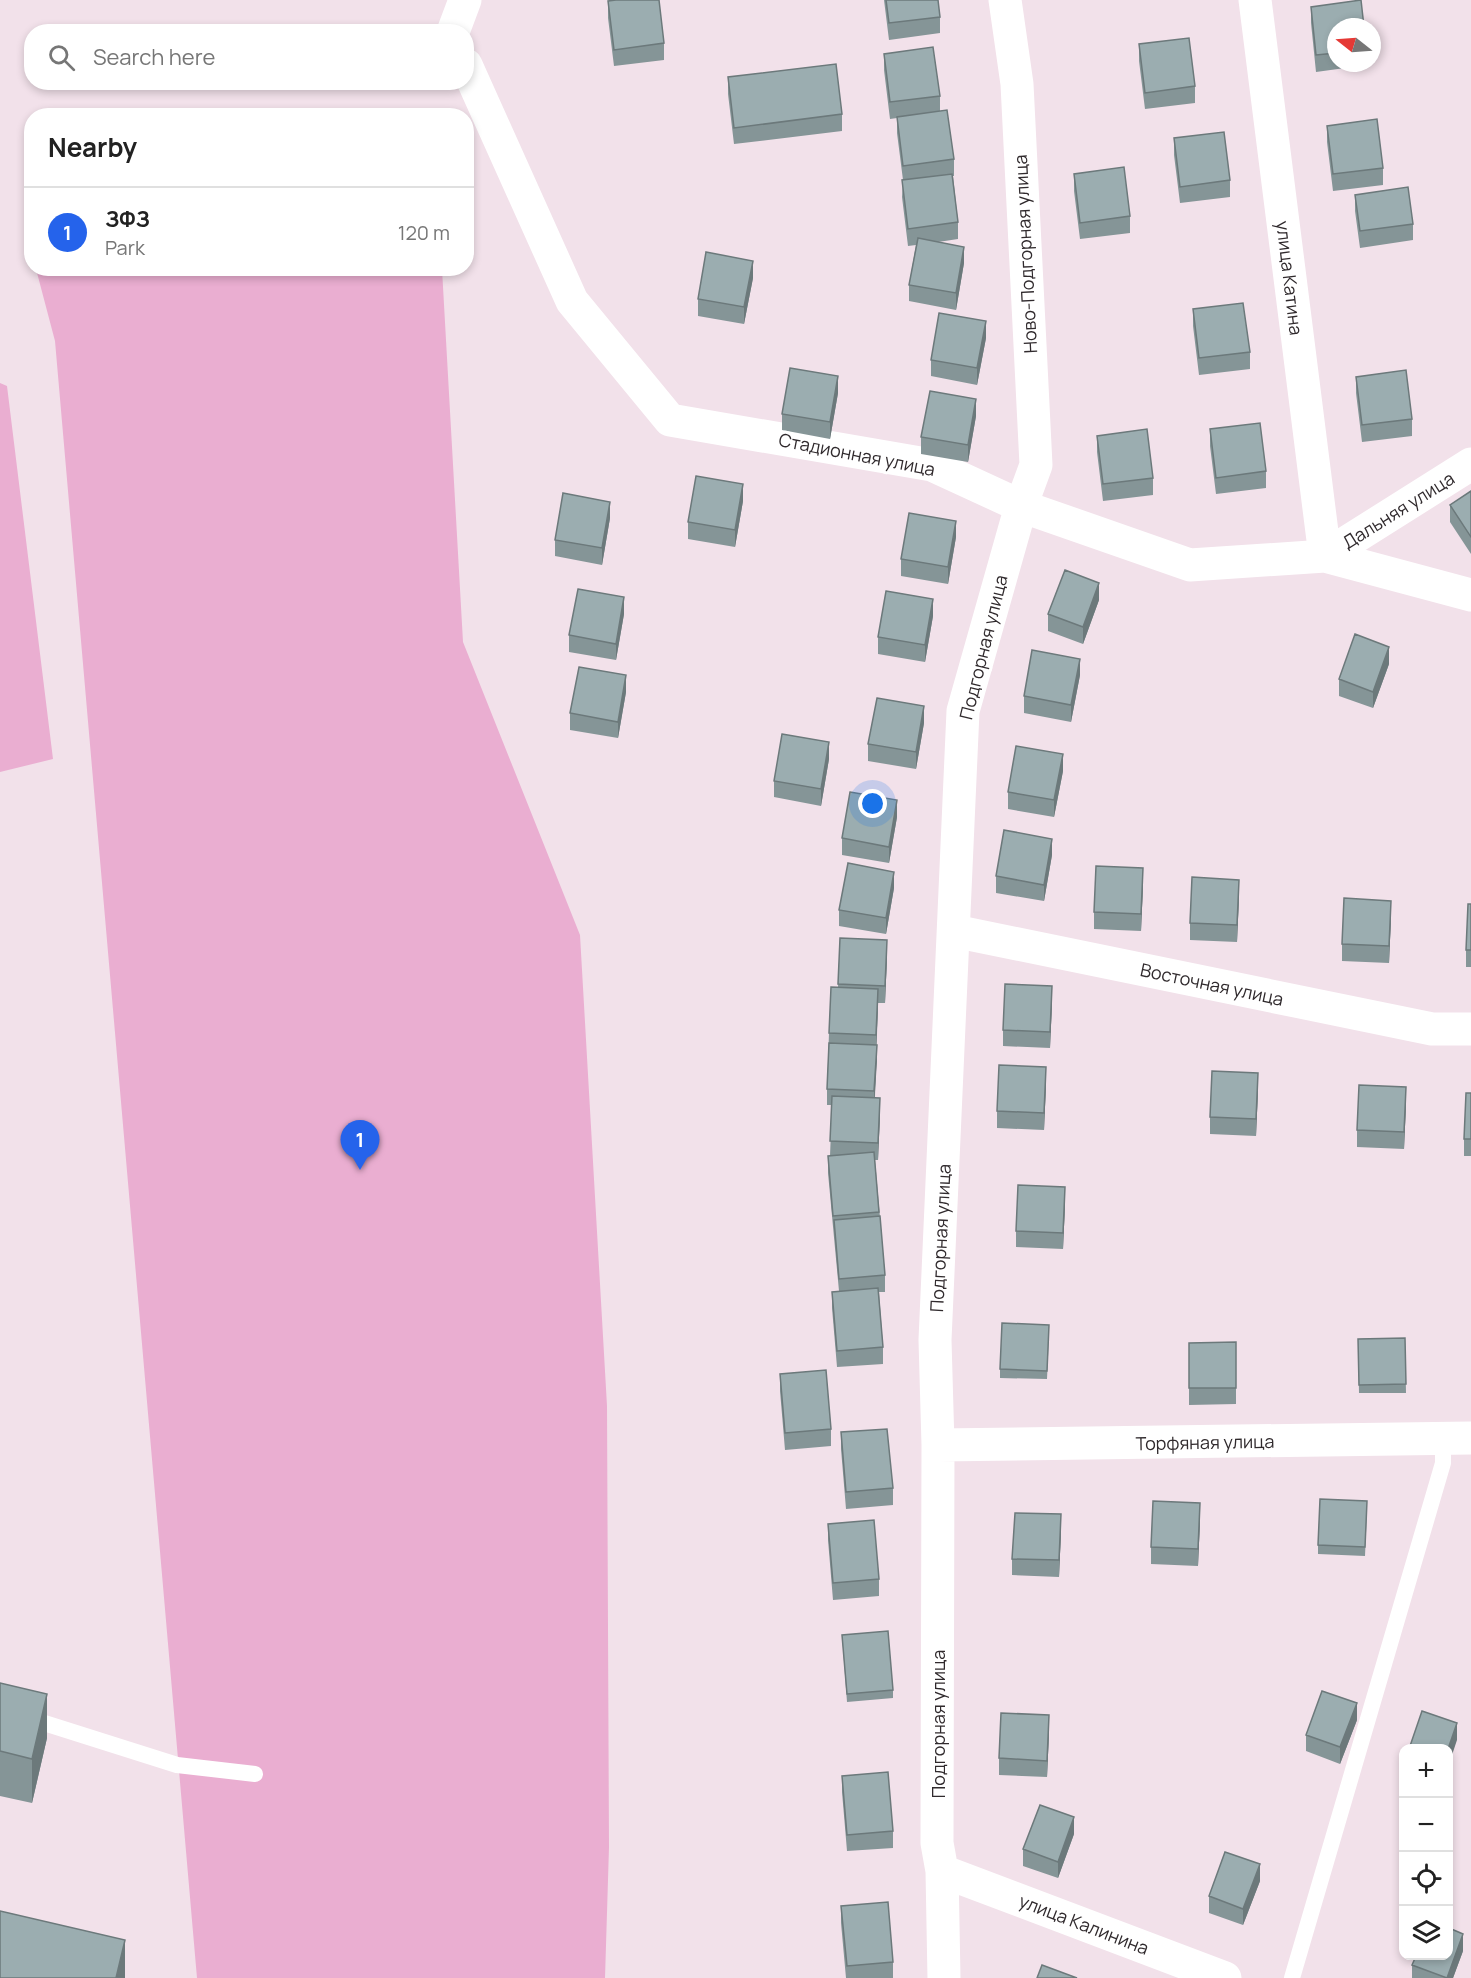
<!DOCTYPE html>
<meta charset="utf-8">
<style>
body{margin:0;font-family:Manrope,sans-serif;background:#f2f2f2;color:#222}
.controls{position:absolute;right:18px;bottom:18px;display:grid;overflow:hidden;border-radius:12px;box-shadow:0 3px 9px #0003}
.controls button{width:54px;height:54px;display:grid;place-items:center;padding:0;border:0;border-bottom:2px solid #e0e0e0;background:#fff;color:#222;font:30px sans-serif}
.compass{position:absolute;left:1327px;top:18px;width:54px;height:54px;border-radius:50%;background:#fff;box-shadow:0 3px 9px #0003;rotate:287deg}
.you{position:absolute;left:873px;top:804px;width:21px;height:21px;margin:-15px;border:4px solid #fff;border-radius:50%;background:#1a73e8;box-shadow:0 0 0 9px #1a73e833}
.badge{display:grid;place-items:center;width:39px;height:39px;border-radius:50%;background:#2563eb;color:#fff;font-size:20px;font-weight:700}
.pin{position:absolute;translate:-50% -50px;filter:drop-shadow(0 2px 3px #0008)}
.pin::after{content:'';position:absolute;top:32px;width:21px;height:18px;background:inherit;clip-path:polygon(0 0,100% 0,50% 100%)}
.list{margin:0;padding:0;list-style:none}
h2{display:flex;justify-content:space-between;align-items:center;height:78px;margin:0;padding:0 24px;font-size:26px}
h2 small{font-size:20px;font-weight:400;color:#767676}
.list li{display:grid;grid-template-columns:39px 1fr auto;gap:18px;align-items:center;box-sizing:border-box;height:90px;padding:0 24px;border-top:2px solid #e0e0e0}
.list b{display:block;font-size:22px;white-space:nowrap}
.list p{margin:0;font-size:20px;white-space:nowrap;color:#767676}
.list em{font-size:20px;font-style:normal;color:#767676}
.icon{flex:none;width:33px;height:33px;fill:none;stroke:currentColor;stroke-width:2;stroke-linecap:round;stroke-linejoin:round}
.map{position:relative;flex:none;width:1471px;height:1978px;overflow:hidden}
.search{position:absolute;background:#fff;box-shadow:0 3px 9px #0003;left:24px;top:24px;width:450px;height:66px;display:flex;align-items:center;gap:15px;box-sizing:border-box;padding:0 21px;border-radius:24px;color:#767676;font-size:22px}
.panel{position:absolute;background:#fff;box-shadow:0 3px 9px #0003;left:24px;top:108px;width:450px;height:168px;border-radius:24px}
.map>svg:first-child{display:block}
</style>
<div class="map">
<svg width="1471" height="1978" viewBox="0 0 1471 1978">
<rect width="100%" height="100%" fill="#f2e1ea"/>
<path fill="#eaaed1" d="M 36,269 L 442,269 L 463,642 L 580,935 L 607,1406 L 609,1847 L 605,1978 L 197,1978 L 55,341 Z
M 0,383 L 7,386 L 53,759 L 0,772 Z"/>
<g fill="none" stroke-linecap="round" stroke-linejoin="round">
<path stroke="#fff" stroke-width="16" d="M 0,1709 L 177,1765 L 255,1774
M 1292,1978 L 1443,1463 L 1443,1438"/>
<path stroke="#fff" stroke-width="33" d="M 1255,0 L 1325,556 L 1471,464
M 453,32 L 465,0
M 466,65 L 572,301 L 670,420 L 932,465 L 1021,506 L 1190,565 L 1325,556 L 1471,595
M 954,931 L 1432,1029 L 1471,1029
M 938,1445 L 1471,1438
M 942,1871 L 1225,1978
M 944,1978 L 942,1871 L 937,1843 L 938,1445 L 935,1340 L 963,711 L 1021,506 L 1036,465 L 1017,84 L 1005,0"/>
</g>
<path fill="#859597" d="M 884,0 L 938,0 L 940,17 L 940,33 L 889,40 Z
M 608,1 L 664,43 L 664,60 L 614,66 L 608,18 Z
M 1311,7 L 1336,27 L 1336,63 L 1367,63 L 1367,65 L 1316,72 L 1311,23 Z
M 1139,44 L 1195,86 L 1195,103 L 1145,109 L 1139,61 Z
M 884,54 L 940,96 L 940,111 L 954,159 L 954,176 L 953,176 L 958,222 L 958,239 L 938,242 L 964,263 L 956,310 L 909,301 L 909,285 L 916,245 L 908,246 L 902,197 L 903,180 L 897,133 L 897,118 L 890,119 L 884,70 Z
M 728,77 L 842,114 L 842,131 L 734,144 L 728,94 Z
M 1327,126 L 1383,168 L 1383,185 L 1333,191 L 1327,142 Z
M 1174,138 L 1230,180 L 1230,197 L 1180,203 L 1174,155 Z
M 1074,174 L 1130,216 L 1130,233 L 1080,239 L 1074,191 Z
M 1355,195 L 1413,224 L 1413,240 L 1360,248 L 1355,211 Z
M 753,278 L 744,324 L 698,316 L 698,299 Z
M 1193,309 L 1250,352 L 1250,369 L 1199,375 L 1193,326 Z
M 986,338 L 977,385 L 931,376 L 931,360 Z
M 1356,377 L 1412,419 L 1412,436 L 1362,442 L 1356,393 Z
M 838,393 L 830,439 L 782,430 L 782,414 Z
M 976,416 L 968,462 L 921,454 L 921,437 Z
M 1210,429 L 1266,471 L 1266,488 L 1216,494 L 1210,446 Z
M 1097,436 L 1153,478 L 1153,495 L 1103,501 L 1097,452 Z
M 1471,491 L 1471,554 L 1450,522 L 1450,505 Z
M 743,501 L 735,547 L 688,539 L 688,522 Z
M 610,518 L 602,565 L 555,556 L 555,540 Z
M 956,537 L 948,584 L 901,576 L 901,559 Z
M 1099,600 L 1083,644 L 1048,631 L 1048,614 Z
M 624,614 L 616,660 L 569,652 L 569,635 Z
M 933,616 L 925,662 L 878,654 L 878,637 Z
M 1389,664 L 1373,708 L 1339,696 L 1339,679 Z
M 1080,675 L 1071,722 L 1024,713 L 1024,696 Z
M 626,692 L 618,738 L 570,730 L 570,713 Z
M 924,723 L 916,769 L 868,761 L 868,744 Z
M 829,759 L 821,806 L 774,797 L 774,781 Z
M 1063,771 L 1054,817 L 1008,809 L 1008,792 Z
M 897,817 L 889,863 L 842,855 L 842,838 Z
M 1052,855 L 1044,901 L 996,893 L 996,876 Z
M 1143,885 L 1141,931 L 1094,929 L 1094,912 Z
M 894,888 L 886,934 L 839,926 L 839,910 Z
M 1239,896 L 1237,942 L 1190,940 L 1190,923 Z
M 1471,904 L 1471,967 L 1466,967 L 1466,950 Z
M 1391,917 L 1389,963 L 1342,961 L 1342,944 Z
M 840,938 L 887,957 L 885,1003 L 878,1003 L 875,1097 L 880,1114 L 878,1160 L 875,1160 L 885,1275 L 885,1292 L 879,1292 L 883,1347 L 883,1364 L 837,1367 L 832,1308 L 832,1292 L 839,1291 L 828,1173 L 828,1156 L 830,1156 L 832,1105 L 827,1105 L 827,1089 L 829,1033 L 838,987 Z
M 1052,1002 L 1050,1048 L 1003,1046 L 1003,1030 Z
M 1046,1084 L 1044,1130 L 997,1128 L 997,1111 Z
M 1258,1090 L 1256,1136 L 1210,1134 L 1210,1117 Z
M 1471,1093 L 1471,1156 L 1464,1156 L 1464,1139 Z
M 1406,1104 L 1404,1149 L 1357,1147 L 1357,1130 Z
M 1065,1204 L 1063,1249 L 1016,1247 L 1016,1231 Z
M 1049,1334 L 1047,1379 L 1000,1378 L 1000,1369 Z
M 1405,1338 L 1406,1393 L 1359,1393 L 1358,1339 Z
M 1236,1342 L 1236,1404 L 1189,1405 L 1189,1343 Z
M 780,1374 L 831,1429 L 831,1446 L 785,1450 L 780,1391 Z
M 841,1432 L 893,1488 L 893,1505 L 846,1509 L 841,1449 Z
M 1367,1510 L 1365,1556 L 1318,1554 L 1318,1545 Z
M 1200,1520 L 1198,1566 L 1151,1564 L 1151,1547 Z
M 828,1524 L 879,1579 L 879,1596 L 833,1600 L 828,1540 Z
M 1061,1531 L 1059,1577 L 1012,1575 L 1012,1559 Z
M 842,1635 L 893,1690 L 893,1698 L 847,1702 Z
M 0,1683 L 47,1738 L 32,1803 L 0,1796 Z
M 1357,1720 L 1340,1764 L 1306,1751 L 1306,1735 Z
M 1049,1732 L 1047,1777 L 999,1775 L 999,1758 Z
M 842,1776 L 893,1831 L 893,1848 L 847,1851 L 842,1792 Z
M 1074,1834 L 1058,1878 L 1023,1866 L 1023,1849 Z
M 1260,1881 L 1243,1925 L 1209,1913 L 1209,1896 Z
M 841,1906 L 893,1962 L 893,1978 L 846,1978 L 841,1923 Z
M 1463,1951 L 1453,1978 L 1412,1978 L 1412,1965 Z"/>
<path fill="#6c797b" d="M 964,247 L 964,263 L 956,310 L 956,293 Z
M 753,261 L 753,278 L 744,324 L 744,307 Z
M 986,321 L 986,338 L 977,385 L 977,368 Z
M 838,376 L 838,393 L 830,439 L 830,422 Z
M 976,399 L 976,416 L 968,462 L 968,445 Z
M 743,484 L 743,501 L 735,547 L 735,530 Z
M 610,502 L 610,518 L 602,565 L 602,548 Z
M 956,521 L 956,537 L 948,584 L 948,567 Z
M 1099,583 L 1099,600 L 1083,644 L 1083,627 Z
M 624,597 L 624,614 L 616,660 L 616,644 Z
M 933,599 L 933,616 L 925,662 L 925,645 Z
M 1389,647 L 1389,664 L 1373,708 L 1373,692 Z
M 1080,659 L 1080,675 L 1071,722 L 1071,705 Z
M 626,675 L 626,692 L 618,738 L 618,722 Z
M 924,706 L 924,723 L 916,769 L 916,752 Z
M 829,742 L 829,759 L 821,806 L 821,789 Z
M 1063,754 L 1063,771 L 1054,817 L 1054,800 Z
M 897,800 L 897,817 L 889,863 L 889,847 Z
M 1052,839 L 1052,855 L 1044,901 L 1044,885 Z
M 1143,868 L 1143,885 L 1141,931 L 1141,914 Z
M 894,872 L 894,888 L 886,934 L 886,918 Z
M 1239,880 L 1239,896 L 1237,942 L 1237,925 Z
M 1391,901 L 1391,917 L 1389,963 L 1389,946 Z
M 887,940 L 887,957 L 885,1003 L 885,986 Z
M 1052,986 L 1052,1002 L 1050,1048 L 1050,1032 Z
M 878,989 L 878,1005 L 876,1051 L 876,1035 Z
M 877,1045 L 877,1061 L 874,1107 L 874,1091 Z
M 1046,1067 L 1046,1084 L 1044,1130 L 1044,1113 Z
M 1258,1073 L 1258,1090 L 1256,1136 L 1256,1119 Z
M 1406,1087 L 1406,1104 L 1404,1149 L 1404,1132 Z
M 880,1098 L 880,1114 L 878,1160 L 878,1143 Z
M 1065,1187 L 1065,1204 L 1063,1249 L 1063,1233 Z
M 1200,1503 L 1200,1520 L 1198,1566 L 1198,1549 Z
M 1061,1514 L 1061,1531 L 1059,1577 L 1059,1560 Z
M 47,1694 L 47,1738 L 32,1803 L 32,1759 Z
M 1357,1703 L 1357,1720 L 1340,1764 L 1340,1747 Z
M 1049,1715 L 1049,1732 L 1047,1777 L 1047,1761 Z
M 1457,1723 L 1457,1740 L 1449,1764 L 1448,1749 Z
M 1074,1817 L 1074,1834 L 1058,1878 L 1058,1862 Z
M 1260,1864 L 1260,1881 L 1243,1925 L 1243,1909 Z
M 1463,1934 L 1463,1951 L 1453,1978 L 1447,1978 Z
M 125,1940 L 125,1978 L 116,1978 Z"/>
<path fill="#9badb0" stroke="#6c797b" stroke-width="1.5" d="M 616,0 L 659,0 L 664,43 L 614,50 L 608,1 Z
M 886,0 L 938,0 L 940,17 L 889,23 Z
M 1361,0 L 1364,27 L 1336,27 L 1336,53 L 1316,55 L 1311,7 Z
M 1189,38 L 1195,86 L 1145,93 L 1139,44 Z
M 933,47 L 940,96 L 890,102 L 884,54 Z
M 836,64 L 842,114 L 734,128 L 728,77 Z
M 947,110 L 954,159 L 903,166 L 897,117 Z
M 1377,119 L 1383,168 L 1333,174 L 1327,126 Z
M 1224,132 L 1230,180 L 1180,187 L 1174,138 Z
M 1124,167 L 1130,216 L 1080,223 L 1074,174 Z
M 952,174 L 958,222 L 908,229 L 902,180 Z
M 1408,187 L 1413,224 L 1360,231 L 1355,195 Z
M 918,238 L 964,247 L 956,293 L 909,285 Z
M 706,252 L 753,261 L 744,307 L 698,299 Z
M 1243,303 L 1250,352 L 1199,358 L 1193,309 Z
M 939,313 L 986,321 L 977,368 L 931,360 Z
M 790,368 L 838,376 L 830,422 L 782,414 Z
M 1406,370 L 1412,419 L 1362,425 L 1356,377 Z
M 930,391 L 976,399 L 968,445 L 921,437 Z
M 1260,423 L 1266,471 L 1216,478 L 1210,429 Z
M 1147,429 L 1153,478 L 1103,484 L 1097,436 Z
M 696,476 L 743,484 L 735,530 L 688,522 Z
M 1471,491 L 1471,537 L 1450,505 Z
M 563,493 L 610,502 L 602,548 L 555,540 Z
M 909,513 L 956,521 L 948,567 L 901,559 Z
M 1065,570 L 1099,583 L 1083,627 L 1048,614 Z
M 578,589 L 624,597 L 616,644 L 569,635 Z
M 886,591 L 933,599 L 925,645 L 878,637 Z
M 1355,634 L 1389,647 L 1373,692 L 1339,679 Z
M 1032,650 L 1080,659 L 1071,705 L 1024,696 Z
M 579,667 L 626,675 L 618,722 L 570,713 Z
M 877,698 L 924,706 L 916,752 L 868,744 Z
M 782,734 L 829,742 L 821,789 L 774,781 Z
M 1016,746 L 1063,754 L 1054,800 L 1008,792 Z
M 850,792 L 897,800 L 889,847 L 842,838 Z
M 1004,830 L 1052,839 L 1044,885 L 996,876 Z
M 848,863 L 894,872 L 886,918 L 839,910 Z
M 1096,866 L 1143,868 L 1141,914 L 1094,912 Z
M 1192,877 L 1239,880 L 1237,925 L 1190,923 Z
M 1344,898 L 1391,901 L 1389,946 L 1342,944 Z
M 1468,904 L 1471,904 L 1471,950 L 1466,950 Z
M 840,938 L 887,940 L 885,986 L 838,984 Z
M 1005,984 L 1052,986 L 1050,1032 L 1003,1030 Z
M 831,987 L 878,989 L 876,1035 L 829,1033 Z
M 829,1043 L 877,1045 L 874,1091 L 827,1089 Z
M 999,1065 L 1046,1067 L 1044,1113 L 997,1111 Z
M 1212,1071 L 1258,1073 L 1256,1119 L 1210,1117 Z
M 1359,1085 L 1406,1087 L 1404,1132 L 1357,1130 Z
M 1466,1093 L 1471,1093 L 1471,1139 L 1464,1139 Z
M 832,1096 L 880,1098 L 878,1143 L 830,1141 Z
M 874,1152 L 879,1212 L 833,1216 L 828,1156 Z
M 1018,1185 L 1065,1187 L 1063,1233 L 1016,1231 Z
M 880,1216 L 885,1275 L 839,1279 L 834,1220 Z
M 878,1288 L 883,1347 L 837,1351 L 832,1292 Z
M 1002,1323 L 1049,1325 L 1047,1371 L 1000,1369 Z
M 1405,1338 L 1406,1384 L 1359,1385 L 1358,1339 Z
M 1236,1342 L 1236,1388 L 1189,1388 L 1189,1343 Z
M 826,1370 L 831,1429 L 785,1433 L 780,1374 Z
M 887,1429 L 893,1488 L 846,1492 L 841,1432 Z
M 1320,1499 L 1367,1501 L 1365,1547 L 1318,1545 Z
M 1153,1501 L 1200,1503 L 1198,1549 L 1151,1547 Z
M 1015,1513 L 1061,1514 L 1059,1560 L 1012,1559 Z
M 874,1520 L 879,1579 L 833,1583 L 828,1524 Z
M 888,1631 L 893,1690 L 847,1694 L 842,1635 Z
M 0,1683 L 47,1694 L 32,1759 L 0,1751 Z
M 1322,1691 L 1357,1703 L 1340,1747 L 1306,1735 Z
M 1422,1711 L 1457,1723 L 1448,1749 L 1409,1749 Z
M 1001,1713 L 1049,1715 L 1047,1761 L 999,1758 Z
M 888,1772 L 893,1831 L 847,1835 L 842,1776 Z
M 1040,1805 L 1074,1817 L 1058,1862 L 1023,1849 Z
M 1225,1852 L 1260,1864 L 1243,1909 L 1209,1896 Z
M 888,1902 L 893,1962 L 847,1966 L 841,1906 Z
M 0,1911 L 125,1940 L 116,1978 L 0,1978 Z
M 1449,1928 L 1463,1934 L 1447,1978 L 1412,1965 L 1416,1956 L 1449,1956 Z
M 1042,1965 L 1077,1978 L 1037,1978 Z"/>
<g text-anchor="middle" dominant-baseline="central" stroke-width="6" stroke-linejoin="round" paint-order="stroke">
<g font-size="18" fill="#302a2d" stroke="#fff">
<text transform="translate(1025 254) rotate(-93)">Ново-Подгорная улица</text>
<text transform="translate(1290 278) rotate(83)">улица Катина</text>
<text transform="translate(857 454) rotate(11)">Стадионная улица</text>
<text transform="translate(1398 510) rotate(-32)">Дальняя улица</text>
<text transform="translate(983 647) rotate(-76)">Подгорная улица</text>
<text transform="translate(1212 984) rotate(12)">Восточная улица</text>
<text transform="translate(940 1238) rotate(-87)">Подгорная улица</text>
<text transform="translate(1205 1442) rotate(-1)">Торфяная улица</text>
<text transform="translate(938 1724) rotate(-90)">Подгорная улица</text>
<text transform="translate(1084 1924) rotate(21)">улица Калинина</text>
</g>
</g>
</svg>
<div class="controls">
<button>+</button>
<button>−</button>
<button><svg class="icon" aria-label="locate" viewBox="0 0 24 24"><circle cx="12" cy="12" r="6"/><path d="M12 2v4M12 18v4M2 12h4M18 12h4"/></svg></button>
<button><svg class="icon" aria-label="layers" viewBox="0 0 24 24"><path d="M12 4l9 5-9 5-9-5zM3 14l9 5 9-5"/></svg></button>
</div>
<svg class="compass" viewBox="-18 -18 36 36"><path d="M0-13l5 13h-10z" fill="#e53935"/><path d="M0 13l5-13h-10z" fill="#767676"/></svg>
<div class="you"></div>
<div class="pin badge" style="left:360px;top:1170px">1</div>
<div class="search"><svg class="icon" aria-label="search" viewBox="0 0 24 24"><circle cx="10" cy="10" r="6"/><path d="M15 15l6 6"/></svg>Search here</div>
<section class="panel">
<h2>Nearby<small></small></h2>
<ul class="list">
<li><span class="badge">1</span><div><b>ЗФЗ</b><p>Park</p></div><em>120 m</em></li>
</ul>
</section>
</div>
